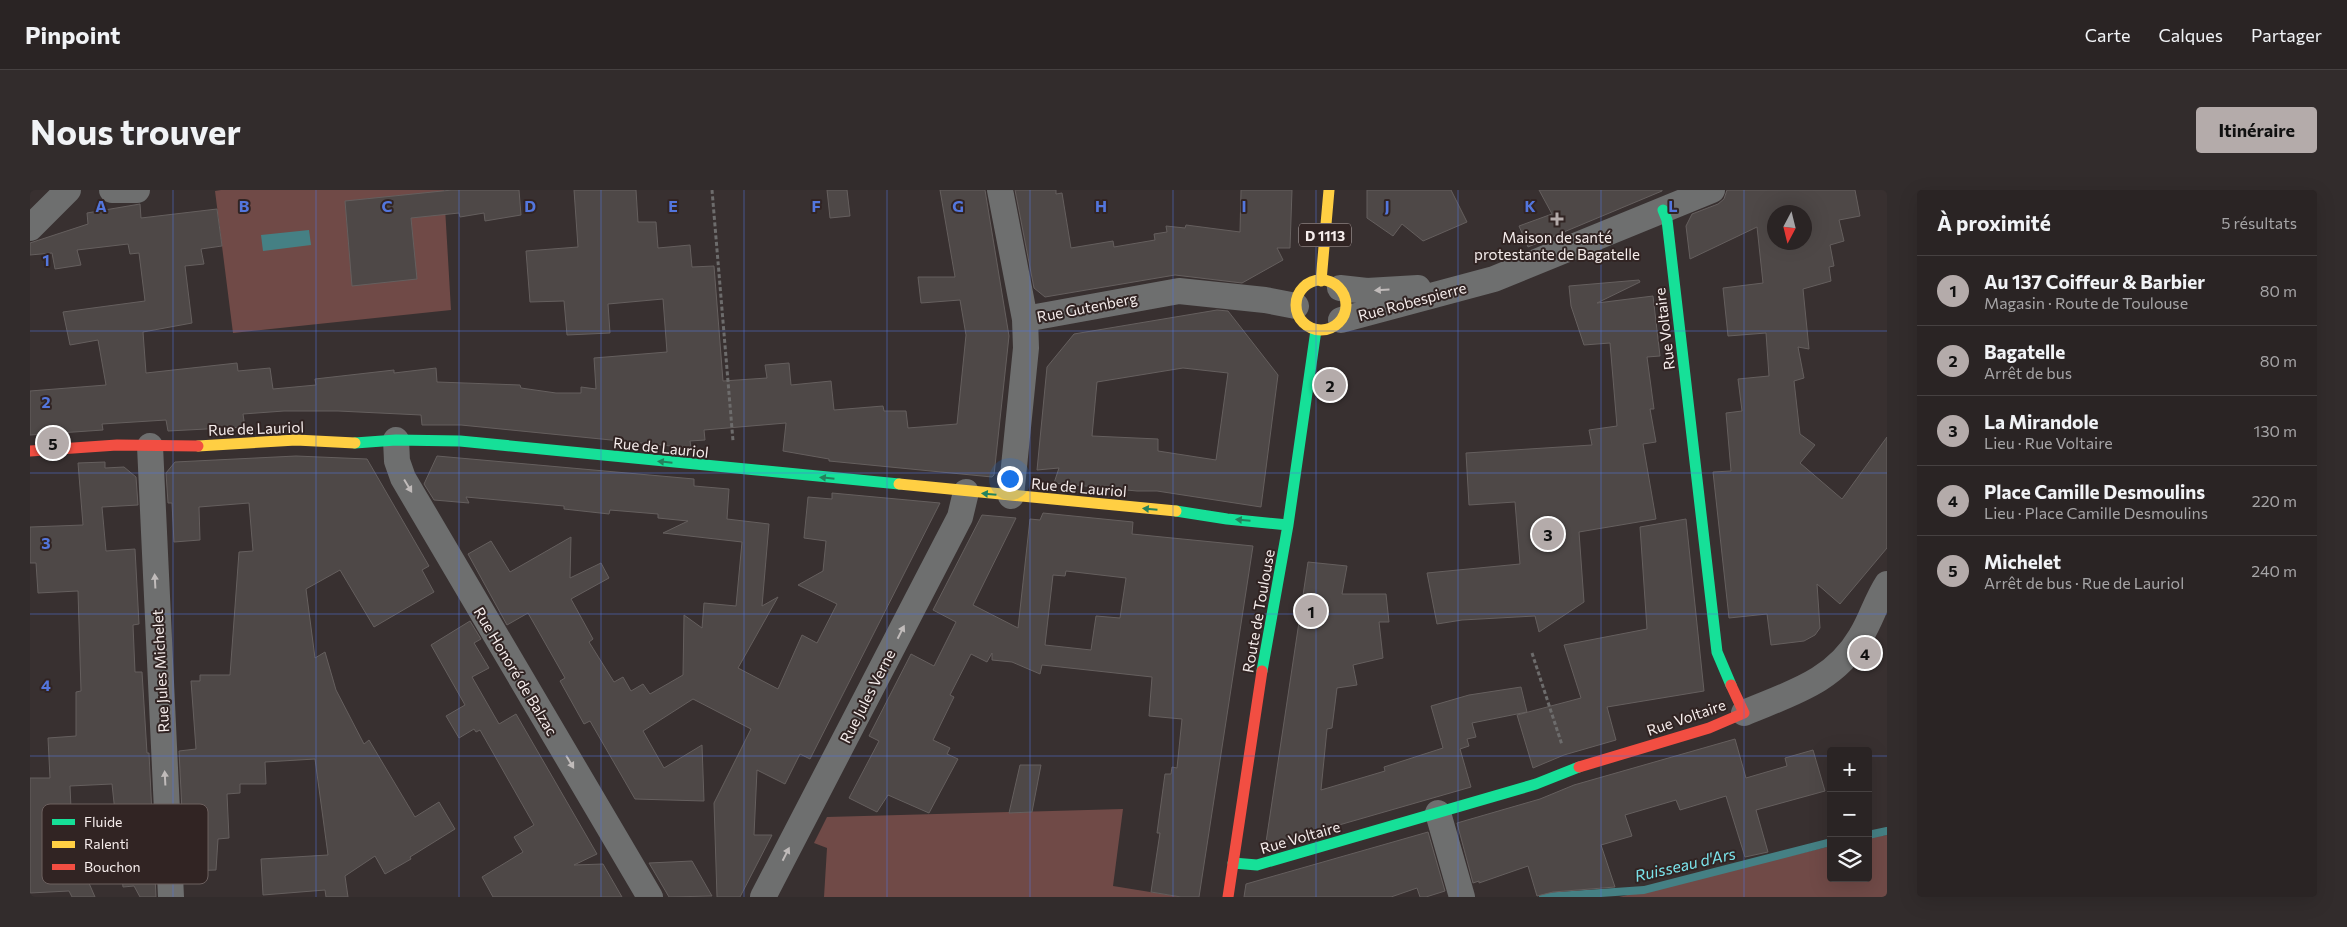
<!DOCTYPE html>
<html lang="fr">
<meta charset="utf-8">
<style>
body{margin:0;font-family:Commissioner,sans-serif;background:#322c2c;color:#f1f3f6}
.controls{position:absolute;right:15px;bottom:15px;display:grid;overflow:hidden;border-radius:5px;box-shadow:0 5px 20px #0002}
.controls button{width:45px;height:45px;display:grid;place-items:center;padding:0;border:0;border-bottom:1px solid #464141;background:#2a2424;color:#f1f3f6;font:25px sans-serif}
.compass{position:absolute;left:1737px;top:15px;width:45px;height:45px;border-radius:50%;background:#2a2424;box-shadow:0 5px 20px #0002;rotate:187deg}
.you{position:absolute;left:979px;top:288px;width:18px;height:18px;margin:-12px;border:4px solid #fff;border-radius:50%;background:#1a73e8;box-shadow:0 0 0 8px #1a73e833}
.badge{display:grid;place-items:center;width:32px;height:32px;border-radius:50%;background:#b4abaa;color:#111;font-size:16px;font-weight:700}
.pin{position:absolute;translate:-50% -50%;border:2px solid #fff;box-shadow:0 1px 5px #0006}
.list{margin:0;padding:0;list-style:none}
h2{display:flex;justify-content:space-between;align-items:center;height:65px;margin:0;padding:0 20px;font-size:21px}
h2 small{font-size:16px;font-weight:400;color:#a5a4a6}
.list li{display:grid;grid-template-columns:32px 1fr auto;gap:15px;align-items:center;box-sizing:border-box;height:70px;padding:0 20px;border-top:1px solid #464141}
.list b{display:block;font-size:19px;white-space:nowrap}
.list p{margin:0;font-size:16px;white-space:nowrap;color:#a5a4a6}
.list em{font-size:16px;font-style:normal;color:#a5a4a6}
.icon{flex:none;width:28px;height:28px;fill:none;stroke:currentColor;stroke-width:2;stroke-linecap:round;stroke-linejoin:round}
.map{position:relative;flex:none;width:1857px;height:707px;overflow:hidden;border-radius:5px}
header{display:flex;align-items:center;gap:30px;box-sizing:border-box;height:70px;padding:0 25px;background:#2a2424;border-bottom:1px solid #464141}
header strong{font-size:24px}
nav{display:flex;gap:28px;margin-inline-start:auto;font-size:18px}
.intro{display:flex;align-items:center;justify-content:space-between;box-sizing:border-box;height:120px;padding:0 30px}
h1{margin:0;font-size:35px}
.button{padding:12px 22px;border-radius:5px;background:#b4abaa;color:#111;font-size:18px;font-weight:700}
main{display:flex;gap:30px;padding:0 30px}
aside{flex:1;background:#2a2424;border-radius:5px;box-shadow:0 5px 20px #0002}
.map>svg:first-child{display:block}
</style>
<header>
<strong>Pinpoint</strong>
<nav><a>Carte</a><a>Calques</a><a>Partager</a></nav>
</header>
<div class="intro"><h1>Nous trouver</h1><a class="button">Itinéraire</a></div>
<main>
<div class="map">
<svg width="1857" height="707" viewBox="0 0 1857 707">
<rect width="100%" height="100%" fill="#383030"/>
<path fill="#704a47" d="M 191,0 L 414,0 L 421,120 L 203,143 L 185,1 Z
M 1093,619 L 1083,696 L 1151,707 L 794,707 L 797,658 L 784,653 L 797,627 Z
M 1857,645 L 1857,707 L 1589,707 L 1801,656 L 1801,688 L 1838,688 L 1838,648 Z"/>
<path fill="#458084" d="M 279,40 L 281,55 L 233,61 L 231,45 Z"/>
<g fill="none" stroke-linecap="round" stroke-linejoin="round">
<path stroke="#458084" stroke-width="8" d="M 1838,645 L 1857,641
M 1513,707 L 1614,700 L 1801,652"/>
</g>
<path fill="#4e4847" stroke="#655f5e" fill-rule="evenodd" d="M 422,0 L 489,0 L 491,25 L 455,31 L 454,23 L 430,27 L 429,23 L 381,28 L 387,89 L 322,96 L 315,11 Z
M 544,0 L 606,0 L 608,32 L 626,32 L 628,58 L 660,55 L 662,77 L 684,76 L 693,191 L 737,188 L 735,175 L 759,173 L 761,195 L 801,191 L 804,220 L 853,216 L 854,221 L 876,221 L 878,238 L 927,234 L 936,145 L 930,110 L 891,113 L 888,87 L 925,87 L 910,0 L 955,0 L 979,146 L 964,285 L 962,287 L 799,271 L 799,269 L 753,261 L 756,233 L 674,240 L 675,250 L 660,251 L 661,258 L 431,235 L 392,235 L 391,225 L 308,221 L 254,221 L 213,224 L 215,237 L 138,241 L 136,230 L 72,234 L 73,240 L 0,245 L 0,201 L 76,195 L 68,150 L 40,155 L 33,122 L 115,111 L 109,63 L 100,64 L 98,54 L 47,60 L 51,75 L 25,79 L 22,63 L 0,65 L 0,53 L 58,34 L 57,23 L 110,14 L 111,28 L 187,19 L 192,56 L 171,59 L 174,74 L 155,76 L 162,133 L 113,142 L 116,183 L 207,173 L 208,181 L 240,178 L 243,199 L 286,195 L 285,189 L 364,180 L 364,183 L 406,178 L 407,192 L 490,195 L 491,198 L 526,203 L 551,203 L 551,197 L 566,199 L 564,168 L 637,162 L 633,109 L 578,114 L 580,143 L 537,145 L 534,111 L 500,112 L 496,61 L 548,57 Z
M 797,0 L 817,0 L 820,26 L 800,28 Z
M 985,0 L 1026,0 L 1026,4 L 1032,3 L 1041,58 L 1083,51 L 1084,57 L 1125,50 L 1124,44 L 1137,42 L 1136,36 L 1155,38 L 1156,35 L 1210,42 L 1211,0 L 1262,0 L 1260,58 L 1247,58 L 1253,70 L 1212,93 L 1145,85 L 1015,107 L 1004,98 Z
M 1337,0 L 1421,0 L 1437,32 L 1393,51 L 1372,34 L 1363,46 L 1337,28 Z
M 1509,0 L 1632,0 L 1632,1 L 1498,57 L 1489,36 L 1522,24 Z
M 1697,0 L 1825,0 L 1830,26 L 1809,30 L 1814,51 L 1800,55 L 1804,76 L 1799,77 L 1801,91 L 1773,99 L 1779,159 L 1768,157 L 1774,188 L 1764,191 L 1770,244 L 1785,255 L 1770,273 L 1812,309 L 1857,247 L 1857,358 L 1810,414 L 1787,394 L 1790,438 L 1785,445 L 1774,451 L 1741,455 L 1737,424 L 1699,428 L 1683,282 L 1701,281 L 1696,223 L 1712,221 L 1708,189 L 1739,186 L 1736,143 L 1698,146 L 1693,98 L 1733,93 L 1727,37 L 1660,69 L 1656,36 L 1662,24 L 1688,14 L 1694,9 ZM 1744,22 L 1774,22 L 1774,52 L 1744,52 Z
M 1609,90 L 1610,92 L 1567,113 L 1623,106 L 1630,166 L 1617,167 L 1624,219 L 1620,219 L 1626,252 L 1613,254 L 1626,329 L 1549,342 L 1554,412 L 1509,442 L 1505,426 L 1432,430 L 1407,434 L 1397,383 L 1490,374 L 1485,312 L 1439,315 L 1436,263 L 1562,255 L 1559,240 L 1587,236 L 1580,153 L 1554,155 L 1541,116 L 1539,96 Z
M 1187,120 L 1198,121 L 1248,185 L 1231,317 L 1127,301 L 1107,301 L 1024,293 L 1029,278 L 1007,280 L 1017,177 L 1044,144 ZM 1153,178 L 1198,183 L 1186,270 L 1128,261 L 1128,249 L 1062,246 L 1067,192 Z
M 266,266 L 337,269 L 399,376 L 392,380 L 404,402 L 344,437 L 310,380 L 276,399 L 285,468 L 295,462 L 306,500 L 334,554 L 339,550 L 385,627 L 409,612 L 425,639 L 380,667 L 381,669 L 355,684 L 345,666 L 315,686 L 318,707 L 296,707 L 295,700 L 233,705 L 231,669 L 298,665 L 285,569 L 235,572 L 236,594 L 210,594 L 210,603 L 197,604 L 199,648 L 188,649 L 186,680 L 155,681 L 149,561 L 166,559 L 161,491 L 170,491 L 170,485 L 200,485 L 209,362 L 223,361 L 219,313 L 169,317 L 170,350 L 144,352 L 142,313 L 138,313 L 136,283 L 145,272 Z
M 407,266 L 664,289 L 664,296 L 699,299 L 697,329 L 739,334 L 732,416 L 748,407 L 708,478 L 748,499 L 772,445 L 787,453 L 807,414 L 768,395 L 793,381 L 796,351 L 774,348 L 778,307 L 802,309 L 802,303 L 910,313 L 780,569 L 770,564 L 755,594 L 727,580 L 724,645 L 742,645 L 710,707 L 687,707 L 684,613 L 721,539 L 663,509 L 613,541 L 634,578 L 672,555 L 674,611 L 605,609 L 560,531 L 554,534 L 530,491 L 535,488 L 498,423 L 477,435 L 438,364 L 461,351 L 480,382 L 541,347 L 540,388 L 571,373 L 579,388 L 541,409 L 563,449 L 559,452 L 584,492 L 593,487 L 601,501 L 613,494 L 620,504 L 653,485 L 654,425 L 672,438 L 674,413 L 706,416 L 712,352 L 633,343 L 658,331 L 628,328 L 628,324 L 580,320 L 579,324 L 534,319 L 534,316 L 436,307 L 439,313 L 404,310 L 394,294 Z
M 75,272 L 75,278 L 94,277 L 106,287 L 108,315 L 72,317 L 76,361 L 105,359 L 109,434 L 103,435 L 105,482 L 112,482 L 117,563 L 119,563 L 126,707 L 110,707 L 104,696 L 93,697 L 82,594 L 40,596 L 44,685 L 55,684 L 65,707 L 42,707 L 39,701 L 0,703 L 0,588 L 20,588 L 18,548 L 46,546 L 46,502 L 51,501 L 48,401 L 8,403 L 6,373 L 0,373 L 0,337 L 53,335 L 48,273 Z
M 1013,323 L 1103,332 L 1102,344 L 1223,356 L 1169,707 L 1151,707 L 1121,702 L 1130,643 L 1127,643 L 1135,584 L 1141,584 L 1142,577 L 1147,578 L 1152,529 L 1119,526 L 1122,487 L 1012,475 L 1010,484 L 982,472 L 962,470 L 962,463 L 957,472 L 941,464 L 920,505 L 924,507 L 903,550 L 920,558 L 917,564 L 928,569 L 899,623 L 858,605 L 847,622 L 819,608 L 849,551 L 839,546 L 881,464 L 904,476 L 926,432 L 903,420 L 952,325 L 986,328 L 943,415 L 988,438 L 1000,329 L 1010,330 ZM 1036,381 L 1096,388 L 1090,428 L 1066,426 L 1061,460 L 1015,455 L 1023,385 L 1035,386 Z
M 1656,329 L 1674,501 L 1577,517 L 1586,550 L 1534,565 L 1503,578 L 1487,525 L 1551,508 L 1534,455 L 1617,439 L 1610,337 Z
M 1278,372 L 1317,376 L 1312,404 L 1356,404 L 1359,432 L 1349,432 L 1353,468 L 1323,475 L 1327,495 L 1307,498 L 1302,538 L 1297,539 L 1291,600 L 1355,581 L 1354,577 L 1413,558 L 1401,516 L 1439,505 L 1491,497 L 1497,522 L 1442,533 L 1446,547 L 1437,549 L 1439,556 L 1430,559 L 1441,597 L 1243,654 L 1236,652 Z
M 440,431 L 451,449 L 444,453 L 459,478 L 442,487 L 469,534 L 486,524 L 567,664 L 544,675 L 573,674 L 592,707 L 463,707 L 452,687 L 493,662 L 484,647 L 504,635 L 450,540 L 446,542 L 444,539 L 429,548 L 416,526 L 435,515 L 401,455 Z
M 1705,549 L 1716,588 L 1757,576 L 1755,568 L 1783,560 L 1795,601 L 1726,620 L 1738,662 L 1715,667 L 1696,606 L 1650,620 L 1646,610 L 1595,625 L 1602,646 L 1571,655 L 1585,697 L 1523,702 L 1507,706 L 1498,676 L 1449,693 L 1449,691 L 1443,693 L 1427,633 L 1510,609 L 1544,595 Z
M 990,575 L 1011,575 L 1002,622 L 979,623 Z
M 1398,642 L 1415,701 L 1396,707 L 1390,707 L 1387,698 L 1361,707 L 1214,707 L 1216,694 Z
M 662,671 L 682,706 L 639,707 L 619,673 Z"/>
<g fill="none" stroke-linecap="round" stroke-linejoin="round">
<path stroke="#6d6c6c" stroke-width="3" stroke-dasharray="4 2.5" stroke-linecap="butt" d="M 682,0 L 703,251
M 1502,463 L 1532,555"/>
<path stroke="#6e6f6f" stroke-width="26" d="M 82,0 L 107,0
M 970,0 L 995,129
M 0,38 L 38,0
M 1310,98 L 1337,101 L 1388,98
M 1311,130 L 1464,89 L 1682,0
M 366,250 L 367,271 L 373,288 L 620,707
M 120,256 L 141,707
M 981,306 L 996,158 L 995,129 L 1149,101 L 1235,110 L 1266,116
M 1714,523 C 1761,503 1804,492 1831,446 C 1841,430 1846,411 1857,394
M 1408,623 L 1432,707
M 733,707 L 930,327 L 936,302"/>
<path stroke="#16e098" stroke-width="11" d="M 1633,20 L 1637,30 L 1687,462 L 1701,495
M 325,253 L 366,250 L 430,251 L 869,294
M 1146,321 L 1197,329 L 1258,335
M 1232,481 L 1258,335 L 1286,140
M 1203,673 L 1227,675 L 1506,594 L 1549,577"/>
<path stroke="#ffcf43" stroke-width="11" d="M1266 115a25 25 0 1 1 50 0a25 25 0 1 1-50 0Z
M 1291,91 L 1299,0
M 168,256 L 266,250 L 325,253
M 869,294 L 1146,321"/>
<path stroke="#f24e42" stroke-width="11" d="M 0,261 L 87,255 L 168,256
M 1549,577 L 1679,538 L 1714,523 L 1701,495
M 1198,707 L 1232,481"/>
</g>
<defs><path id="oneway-solid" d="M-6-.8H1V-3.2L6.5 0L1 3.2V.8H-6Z" transform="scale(1.25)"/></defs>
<g fill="#c0bbba">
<use href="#oneway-solid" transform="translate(1352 100) rotate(177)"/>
<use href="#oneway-solid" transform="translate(378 296) rotate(59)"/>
<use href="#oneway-solid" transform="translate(125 391) rotate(-93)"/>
<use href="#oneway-solid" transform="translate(871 442) rotate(-63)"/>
<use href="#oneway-solid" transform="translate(540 572) rotate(59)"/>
<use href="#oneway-solid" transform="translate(135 588) rotate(-93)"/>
<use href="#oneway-solid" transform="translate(756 664) rotate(-63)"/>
</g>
<g fill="#24825e">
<use href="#oneway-solid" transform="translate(635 272) rotate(-174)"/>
<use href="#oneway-solid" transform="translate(797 288) rotate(-174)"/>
<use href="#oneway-solid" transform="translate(959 304) rotate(-175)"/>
<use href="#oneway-solid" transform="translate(1120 319) rotate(-175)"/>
<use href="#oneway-solid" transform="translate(1213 330) rotate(-175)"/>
</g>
<path fill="none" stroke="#5376dd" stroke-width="1" stroke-opacity="0.55" d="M 143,0 L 143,707M 286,0 L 286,707M 429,0 L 429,707M 571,0 L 571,707M 714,0 L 714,707M 857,0 L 857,707M 1000,0 L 1000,707M 1143,0 L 1143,707M 1286,0 L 1286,707M 1428,0 L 1428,707M 1571,0 L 1571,707M 1714,0 L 1714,707M 0,141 L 1857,141M 0,283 L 1857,283M 0,424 L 1857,424M 0,566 L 1801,566M 1838,566 L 1857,566"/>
<path fill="#b4abaa" stroke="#312423" stroke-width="2" d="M1524.5 21.5h5v5h5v5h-5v5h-5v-5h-5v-5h5z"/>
<g text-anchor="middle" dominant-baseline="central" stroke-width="4" stroke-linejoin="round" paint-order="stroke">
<rect fill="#312423" stroke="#bbb1b0" stroke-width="1" x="1269" y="33.5" width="52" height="23" rx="4"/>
<g font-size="14" font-weight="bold" fill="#f6edec">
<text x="1295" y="45">D 1113</text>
</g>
<g font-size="15" fill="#f6edec" stroke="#312423">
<text x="1527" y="47">Maison de santé<tspan x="1527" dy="17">protestante de Bagatelle</tspan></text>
</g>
<g font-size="15" fill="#f6edec" stroke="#312423">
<text transform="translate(1382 111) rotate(-15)">Rue Robespierre</text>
<text transform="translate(1057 117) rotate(-11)">Rue Gutenberg</text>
<text transform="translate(1634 139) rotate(-97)">Rue Voltaire</text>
<text transform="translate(226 238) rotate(-2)">Rue de Lauriol</text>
<text transform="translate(631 257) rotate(6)">Rue de Lauriol</text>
<text transform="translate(1049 297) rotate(5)">Rue de Lauriol</text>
<text transform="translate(1228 421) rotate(-80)">Route de Toulouse</text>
<text transform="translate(130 481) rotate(-93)">Rue Jules Michelet</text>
<text transform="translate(486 481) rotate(59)">Rue Honoré de Balzac</text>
<text transform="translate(837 506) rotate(-63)">Rue Jules Verne</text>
<text transform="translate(1656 527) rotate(-19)">Rue Voltaire</text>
<text transform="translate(1270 647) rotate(-16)">Rue Voltaire</text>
</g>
<g font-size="16" font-style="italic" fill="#7be3ea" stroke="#312423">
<text transform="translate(1655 674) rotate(-13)">Ruisseau d'Ars</text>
</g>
</g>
<rect x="12" y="614" width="166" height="80" rx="8" fill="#312423" stroke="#6c605f" stroke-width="1"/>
<rect x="22" y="629" width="23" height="6" fill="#16e098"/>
<rect x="22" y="651" width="23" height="7" fill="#ffcf43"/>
<rect x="22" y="674" width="23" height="6" fill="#f24e42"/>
<g font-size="14" fill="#f6edec">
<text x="54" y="637">Fluide</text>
<text x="54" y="659">Ralenti</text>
<text x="54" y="682">Bouchon</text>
</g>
<g font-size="16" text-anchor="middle" font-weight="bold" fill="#5376dd" stroke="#312423" stroke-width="4" stroke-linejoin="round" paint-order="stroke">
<text x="71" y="22">A</text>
<text x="214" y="22">B</text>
<text x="357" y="22">C</text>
<text x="500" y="22">D</text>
<text x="643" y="22">E</text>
<text x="786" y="22">F</text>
<text x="928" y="22">G</text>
<text x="1071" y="22">H</text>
<text x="1214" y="22">I</text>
<text x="1357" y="22">J</text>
<text x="1500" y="22">K</text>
<text x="1643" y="22">L</text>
<text x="16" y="76">1</text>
<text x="16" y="218">2</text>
<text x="16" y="359">3</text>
<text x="16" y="501">4</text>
</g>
</svg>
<div class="controls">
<button>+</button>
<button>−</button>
<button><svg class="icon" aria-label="layers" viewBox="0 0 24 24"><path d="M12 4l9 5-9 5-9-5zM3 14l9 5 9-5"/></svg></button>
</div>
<svg class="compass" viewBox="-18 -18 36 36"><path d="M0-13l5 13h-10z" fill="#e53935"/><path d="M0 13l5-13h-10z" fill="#a5a4a6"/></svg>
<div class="you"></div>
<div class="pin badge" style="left:1281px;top:421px">1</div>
<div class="pin badge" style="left:1300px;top:195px">2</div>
<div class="pin badge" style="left:1518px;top:344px">3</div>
<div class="pin badge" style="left:1835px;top:463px">4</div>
<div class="pin badge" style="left:23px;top:253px">5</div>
</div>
<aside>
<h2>À proximité<small>5 résultats</small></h2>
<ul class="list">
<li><span class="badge">1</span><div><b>Au 137 Coiffeur &amp; Barbier</b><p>Magasin · Route de Toulouse</p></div><em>80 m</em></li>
<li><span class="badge">2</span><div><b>Bagatelle</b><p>Arrêt de bus</p></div><em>80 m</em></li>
<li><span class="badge">3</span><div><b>La Mirandole</b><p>Lieu · Rue Voltaire</p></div><em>130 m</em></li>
<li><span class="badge">4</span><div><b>Place Camille Desmoulins</b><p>Lieu · Place Camille Desmoulins</p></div><em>220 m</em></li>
<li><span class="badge">5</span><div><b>Michelet</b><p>Arrêt de bus · Rue de Lauriol</p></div><em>240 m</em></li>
</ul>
</aside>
</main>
